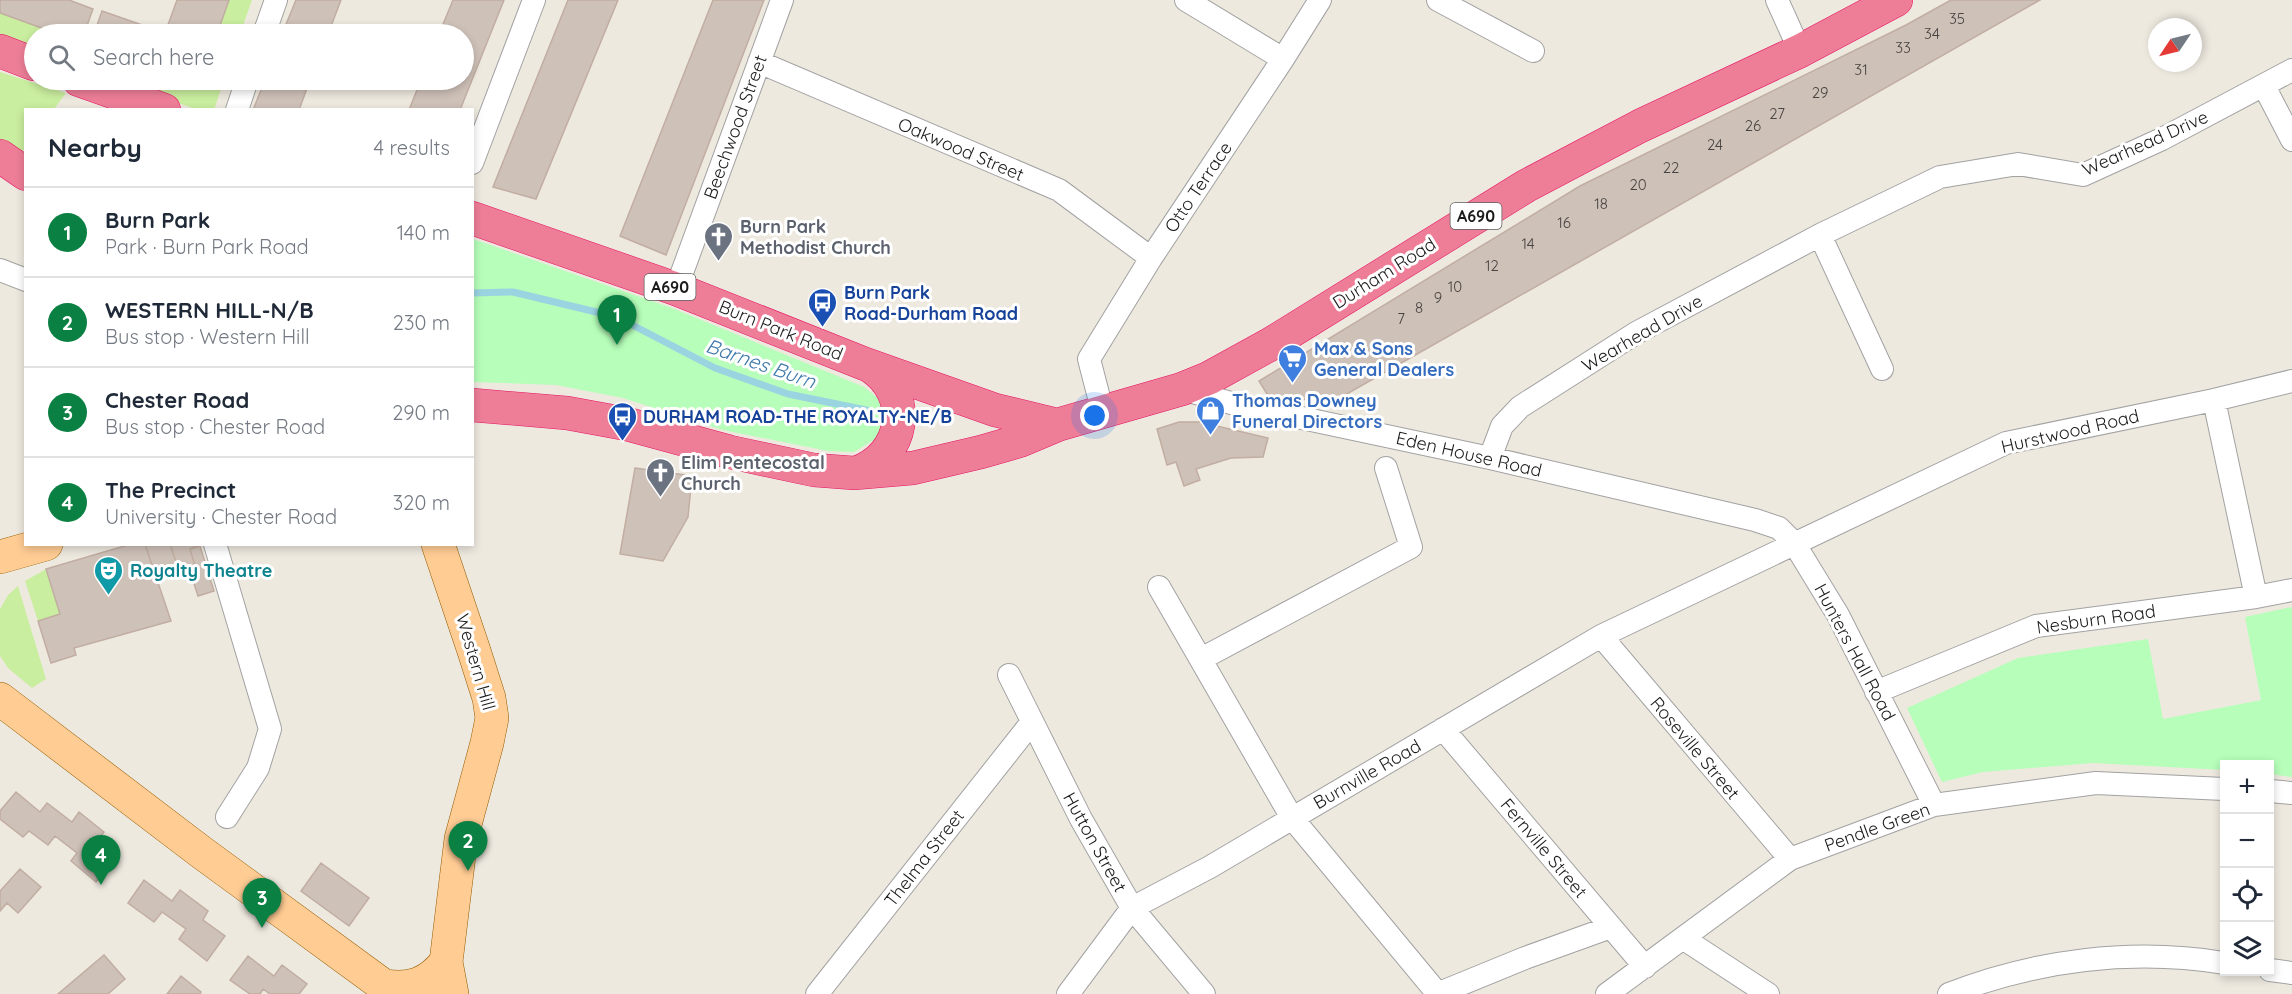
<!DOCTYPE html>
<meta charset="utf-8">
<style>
body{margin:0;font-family:Quicksand,sans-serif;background:#f6f6f7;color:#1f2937}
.controls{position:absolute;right:18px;bottom:18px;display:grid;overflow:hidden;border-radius:0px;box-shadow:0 3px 9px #0003}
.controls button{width:54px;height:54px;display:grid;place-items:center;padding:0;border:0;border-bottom:2px solid #e0e1e3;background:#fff;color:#1f2937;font:30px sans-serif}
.compass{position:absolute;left:2148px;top:18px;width:54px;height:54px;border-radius:50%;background:#fff;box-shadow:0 3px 9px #0003;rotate:235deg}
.you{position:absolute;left:1095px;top:416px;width:21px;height:21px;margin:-15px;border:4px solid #fff;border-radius:50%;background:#1a73e8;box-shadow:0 0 0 9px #1a73e833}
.badge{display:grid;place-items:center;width:39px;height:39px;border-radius:50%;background:#0b8043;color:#fff;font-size:20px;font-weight:700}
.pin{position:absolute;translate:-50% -50px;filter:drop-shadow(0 2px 3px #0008)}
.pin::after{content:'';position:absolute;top:32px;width:21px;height:18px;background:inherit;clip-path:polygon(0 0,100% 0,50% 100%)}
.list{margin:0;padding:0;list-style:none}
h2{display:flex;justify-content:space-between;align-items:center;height:78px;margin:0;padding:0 24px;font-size:26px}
h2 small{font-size:20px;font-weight:400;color:#747a83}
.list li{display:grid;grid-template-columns:39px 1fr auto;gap:18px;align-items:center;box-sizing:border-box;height:90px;padding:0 24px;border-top:2px solid #e0e1e3}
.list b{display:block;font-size:22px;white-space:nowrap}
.list p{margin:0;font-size:20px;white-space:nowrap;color:#747a83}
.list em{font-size:20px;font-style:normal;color:#747a83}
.icon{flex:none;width:33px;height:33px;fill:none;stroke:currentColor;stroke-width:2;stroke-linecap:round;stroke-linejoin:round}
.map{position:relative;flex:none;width:2292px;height:994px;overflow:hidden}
.search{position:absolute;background:#fff;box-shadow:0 3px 9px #0003;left:24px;top:24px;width:450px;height:66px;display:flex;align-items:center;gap:15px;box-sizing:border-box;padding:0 21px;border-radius:33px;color:#747a83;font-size:22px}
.panel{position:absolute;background:#fff;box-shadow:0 3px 9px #0003;left:24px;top:108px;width:450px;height:438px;border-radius:0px}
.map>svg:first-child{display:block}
</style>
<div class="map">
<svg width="2292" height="994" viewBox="0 0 2292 994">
<rect width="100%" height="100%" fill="#eee9df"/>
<path fill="#caee9f" d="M 229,0 L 252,0 L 240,34 L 217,34 Z
M 0,13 L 58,34 L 34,34 L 34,49 L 0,36 Z
M 0,72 L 66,93 L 54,109 L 26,110 L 25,148 L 19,156 L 0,140 Z
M 116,80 L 177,80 L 198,87 L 201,80 L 224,80 L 214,110 L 195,109 Z
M 46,569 L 60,614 L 38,621 L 25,581 Z
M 18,586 L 46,679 L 32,688 L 8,668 L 0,656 L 0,609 L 8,595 Z"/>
<path fill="#b6feb9" d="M 473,239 L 672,308 L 864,387 L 879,399 L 884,413 L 884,427 L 877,438 L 854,452 L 828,451 L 723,430 L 623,398 L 556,385 L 473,382 Z
M 2292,607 L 2292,777 L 2270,774 L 2270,764 L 2224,764 L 2224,770 L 2093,763 L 1983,772 L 1942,782 L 1907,708 L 2018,658 L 2148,639 L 2163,719 L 2261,700 L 2245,617 Z"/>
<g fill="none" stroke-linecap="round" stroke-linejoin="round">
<path stroke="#9bd4e1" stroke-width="7" d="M 472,293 L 513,292 L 617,317 L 715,368 L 788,394 L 871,411"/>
</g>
<path fill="#cec1b8" stroke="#c1ada1" stroke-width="1.5" d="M 0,0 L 69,0 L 93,9 L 84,34 L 58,34 L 0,13 Z
M 177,0 L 229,0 L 217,34 L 94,34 L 102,11 L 165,33 Z
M 296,0 L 341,0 L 328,34 L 282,34 Z
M 453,0 L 504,0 L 460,110 L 409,110 L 421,80 L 464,80 L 464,34 L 439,34 Z
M 568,0 L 618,0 L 536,199 L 493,187 Z
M 713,0 L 764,0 L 666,255 L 620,236 Z
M 1951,0 L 2040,0 L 1331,403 L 1267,394 L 1259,381 L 1580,186 L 1906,25 Z
M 177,80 L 201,80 L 198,87 Z
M 265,80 L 310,80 L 299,110 L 253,110 Z
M 1179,422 L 1200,422 L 1268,438 L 1263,457 L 1231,458 L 1196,469 L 1200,480 L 1184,486 L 1176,462 L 1167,465 L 1157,429 Z
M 635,468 L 692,476 L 688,517 L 663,561 L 620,554 Z
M 131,544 L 145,544 L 171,621 L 74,648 L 76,655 L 51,663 L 38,621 L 60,614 L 46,569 Z
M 145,544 L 170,544 L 179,571 L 156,578 Z
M 170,544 L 200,544 L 190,549 L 195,566 L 179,571 Z
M 200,546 L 214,591 L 198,596 L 189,568 L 195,566 L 190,549 Z
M 16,792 L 40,812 L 47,803 L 72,822 L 79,812 L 104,832 L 97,841 L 116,857 L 96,882 L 71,861 L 77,853 L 55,836 L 48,845 L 29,831 L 23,837 L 0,819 L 0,811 Z
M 321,863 L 369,898 L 349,926 L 301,891 Z
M 20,869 L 41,887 L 18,913 L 7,903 L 0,911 L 0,891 Z
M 144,880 L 172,901 L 180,890 L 208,911 L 203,920 L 225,936 L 207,961 L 179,939 L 186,929 L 162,912 L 154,922 L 128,903 Z
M 104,955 L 125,979 L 108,994 L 58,994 Z
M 248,956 L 274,976 L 282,965 L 307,984 L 299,994 L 270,994 L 263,989 L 260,994 L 250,994 L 230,980 Z
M 181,976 L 201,992 L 200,994 L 167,994 Z"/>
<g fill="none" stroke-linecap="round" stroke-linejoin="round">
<defs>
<path id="street" d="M 1186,0 L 1283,59
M 1438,0 L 1533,51
M 1777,0 L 1800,51
M 264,34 L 276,0
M 759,62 L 1059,190 L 1151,258
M 2264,86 L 2292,140
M 237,110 L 247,80
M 472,163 L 534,0
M 1820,235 L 1882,369
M 0,270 L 26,280
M 676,289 L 782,0
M 1182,389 L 1231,403 L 1490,458 L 1755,520 L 1779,528 L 1794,543 L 1838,615 L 1934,805
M 2214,400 L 2256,597
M 1103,413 L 1089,359 L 1151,258 L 1283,59 L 1320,0
M 1490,458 L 1502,426 L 1520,407 L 1636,333 L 1820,235 L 1940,177 L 2018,164 L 2083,175 L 2162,139 L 2292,70
M 215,544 L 270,729 L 258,768 L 227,817
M 1159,587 L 1292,818 L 1438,994
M 1601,636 L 1790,859
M 1201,659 L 1411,547 L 1386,468
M 1009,675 L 1081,819 L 1132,908 L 1204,994
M 1876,692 L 2036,626 L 2256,597 L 2292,590
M 1443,729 L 1645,967
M 2270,791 L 2292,793
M 1684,939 L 1768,994
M 2270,970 L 2292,973
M 817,994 L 1032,722
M 1068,994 L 1132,908 L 1210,867 L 1601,636 L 2006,443 L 2214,400 L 2292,381
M 1437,994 L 1525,958 L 1611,927
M 1607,994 L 1790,859 L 1934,805 L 2096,783 L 2224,789
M 1949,994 C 2036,960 2132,948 2224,963"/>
<path id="primary" d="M 438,544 L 474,651 L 489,698 L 492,718 L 487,743 L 461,839 L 446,962 L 452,994
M 0,557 L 46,544
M 0,699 L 201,852 L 395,994
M 382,985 C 409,991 429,984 446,962"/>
<path id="highway" d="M 0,51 L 34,64
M 79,80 L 164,110
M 0,156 L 26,174
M 472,218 L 676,289 L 865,364 L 995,410 L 1057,425
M 472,405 L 567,413 L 627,424 L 730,452 L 814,470 L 854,473 L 913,468 L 981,452 L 1019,441 L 1057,425 L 1182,389 L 1209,378 L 1269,345 L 1526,186 L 1640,126 L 1800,51 L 1896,0
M 856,473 C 905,456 915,395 870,366"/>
</defs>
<use href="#street" stroke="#a2a2a2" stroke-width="24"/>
<use href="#primary" stroke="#935c00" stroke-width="34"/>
<use href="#highway" stroke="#e61364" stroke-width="34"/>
<use href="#street" stroke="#fff" stroke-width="22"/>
<use href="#primary" stroke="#ffcc94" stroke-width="33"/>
<use href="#highway" stroke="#ee7e98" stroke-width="33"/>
</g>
<defs>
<symbol id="church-pin" viewBox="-11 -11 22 30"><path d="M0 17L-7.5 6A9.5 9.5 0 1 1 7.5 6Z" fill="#6b7280" stroke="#fff"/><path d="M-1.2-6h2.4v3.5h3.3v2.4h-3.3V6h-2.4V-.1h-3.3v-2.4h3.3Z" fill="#fff"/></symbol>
<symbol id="bus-pin" viewBox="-11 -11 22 30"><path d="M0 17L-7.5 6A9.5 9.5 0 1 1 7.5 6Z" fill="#1a4fb4" stroke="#fff"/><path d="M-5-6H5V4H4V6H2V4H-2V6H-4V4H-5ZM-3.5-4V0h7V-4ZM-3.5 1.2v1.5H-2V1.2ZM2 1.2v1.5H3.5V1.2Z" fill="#fff"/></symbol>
<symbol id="supermarket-pin" viewBox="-11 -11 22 30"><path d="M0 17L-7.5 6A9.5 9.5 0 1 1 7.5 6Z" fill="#3f7fe0" stroke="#fff"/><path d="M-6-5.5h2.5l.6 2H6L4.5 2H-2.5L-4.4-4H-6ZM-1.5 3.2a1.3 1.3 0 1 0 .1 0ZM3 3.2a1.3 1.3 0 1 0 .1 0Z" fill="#fff"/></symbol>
<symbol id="shop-pin" viewBox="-11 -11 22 30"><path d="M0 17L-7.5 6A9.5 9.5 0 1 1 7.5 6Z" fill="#3f7fe0" stroke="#fff"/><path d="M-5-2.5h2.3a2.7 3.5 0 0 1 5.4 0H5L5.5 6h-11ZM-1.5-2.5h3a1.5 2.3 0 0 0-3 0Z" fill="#fff"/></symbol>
<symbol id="theatre-pin" viewBox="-11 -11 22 30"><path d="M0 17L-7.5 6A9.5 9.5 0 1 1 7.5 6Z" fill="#0f9aa8" stroke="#fff"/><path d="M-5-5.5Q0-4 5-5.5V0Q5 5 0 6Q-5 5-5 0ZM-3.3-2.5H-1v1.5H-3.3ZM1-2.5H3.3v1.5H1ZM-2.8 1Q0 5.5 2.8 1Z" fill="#fff"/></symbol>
</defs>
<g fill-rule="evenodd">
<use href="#church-pin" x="702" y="220" width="33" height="45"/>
<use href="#bus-pin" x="806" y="286" width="33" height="45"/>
<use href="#supermarket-pin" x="1276" y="342" width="33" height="45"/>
<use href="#shop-pin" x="1194" y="394" width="33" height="45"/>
<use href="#bus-pin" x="606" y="400" width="33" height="45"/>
<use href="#church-pin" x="644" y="456" width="33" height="45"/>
<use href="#theatre-pin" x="92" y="554" width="33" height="45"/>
</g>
<g text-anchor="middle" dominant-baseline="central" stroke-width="6" stroke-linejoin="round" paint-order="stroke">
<g font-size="15" fill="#484442">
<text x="1957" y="18">35</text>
<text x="1932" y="33">34</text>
<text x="1903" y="47">33</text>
<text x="1861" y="69">31</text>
<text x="1820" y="92">29</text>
<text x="1777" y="113">27</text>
<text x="1753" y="125">26</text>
<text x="1715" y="144">24</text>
<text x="1671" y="167">22</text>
<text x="1638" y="184">20</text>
<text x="1601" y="203">18</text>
<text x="1564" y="222">16</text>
<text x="1528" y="243">14</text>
<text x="1492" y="265">12</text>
<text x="1455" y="286">10</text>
<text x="1438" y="297">9</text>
<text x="1419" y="307">8</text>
<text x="1401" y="318">7</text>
</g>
<g fill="#fff" stroke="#5f5f5f" stroke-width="1.5">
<rect x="1450.5" y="203" width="51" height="26" rx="4.5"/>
<rect x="644.5" y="274" width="51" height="26" rx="4.5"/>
</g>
<g font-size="16" font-weight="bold" fill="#1b1b1b">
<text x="1476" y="216">A690</text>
<text x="670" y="287">A690</text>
</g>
<g font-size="18" fill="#1b1b1b" stroke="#fff">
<text transform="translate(735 127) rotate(-70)">Beechwood Street</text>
<text transform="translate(2145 143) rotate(-24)">Wearhead Drive</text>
<text transform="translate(961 149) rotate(23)">Oakwood Street</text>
<text transform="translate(1198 187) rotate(-56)">Otto Terrace</text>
<text transform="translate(1384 273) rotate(-32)">Durham Road</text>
<text transform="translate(781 330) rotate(22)">Burn Park Road</text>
<text transform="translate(1642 333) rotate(-30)">Wearhead Drive</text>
<text transform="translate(2070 431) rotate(-13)">Hurstwood Road</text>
<text transform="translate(1469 454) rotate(13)">Eden House Road</text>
<text transform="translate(2096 619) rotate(-8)">Nesburn Road</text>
<text transform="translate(1855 652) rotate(62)">Hunters Hall Road</text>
<text transform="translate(476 662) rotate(74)">Western Hill</text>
<text transform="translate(1695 748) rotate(50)">Roseville Street</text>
<text transform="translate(1367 774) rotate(-30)">Burnville Road</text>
<text transform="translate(1877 827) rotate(-20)">Pendle Green</text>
<text transform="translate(1095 842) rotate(61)">Hutton Street</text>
<text transform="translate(1544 848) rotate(50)">Fernville Street</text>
<text transform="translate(924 858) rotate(-52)">Thelma Street</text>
</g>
<g font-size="18" font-weight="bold" fill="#5b616d" stroke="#fff" text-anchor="start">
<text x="740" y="226">Burn Park<tspan x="740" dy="21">Methodist Church</tspan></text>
<text x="681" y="462">Elim Pentecostal<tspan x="681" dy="21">Church</tspan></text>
</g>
<g font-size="18" font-weight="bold" fill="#164399" stroke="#fff" text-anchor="start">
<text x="844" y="292">Burn Park<tspan x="844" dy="21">Road-Durham Road</tspan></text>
<text x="643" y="416">DURHAM ROAD-THE ROYALTY-NE/B</text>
</g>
<g font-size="18" font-weight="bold" fill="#366cbe" stroke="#fff" text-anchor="start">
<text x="1314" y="348">Max &amp; Sons<tspan x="1314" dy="21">General Dealers</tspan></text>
<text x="1232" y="400">Thomas Downey<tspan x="1232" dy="21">Funeral Directors</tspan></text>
</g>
<g font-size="18" font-weight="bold" fill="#0d838f" stroke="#fff" text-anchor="start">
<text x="130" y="570">Royalty Theatre</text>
</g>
<g font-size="20" font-style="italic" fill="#3e79ab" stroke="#fff">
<text transform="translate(761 363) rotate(19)">Barnes Burn</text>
</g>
</g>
</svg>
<div class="controls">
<button>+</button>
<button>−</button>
<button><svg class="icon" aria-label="locate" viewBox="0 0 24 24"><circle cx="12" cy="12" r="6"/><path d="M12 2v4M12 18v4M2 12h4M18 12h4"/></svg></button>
<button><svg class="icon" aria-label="layers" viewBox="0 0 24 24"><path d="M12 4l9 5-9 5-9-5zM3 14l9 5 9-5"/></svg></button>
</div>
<svg class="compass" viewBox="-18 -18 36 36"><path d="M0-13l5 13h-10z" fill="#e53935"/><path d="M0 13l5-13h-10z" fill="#747a83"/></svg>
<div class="you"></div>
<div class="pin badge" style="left:617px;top:345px">1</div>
<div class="pin badge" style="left:468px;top:871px">2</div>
<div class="pin badge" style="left:262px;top:928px">3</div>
<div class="pin badge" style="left:101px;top:885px">4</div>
<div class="search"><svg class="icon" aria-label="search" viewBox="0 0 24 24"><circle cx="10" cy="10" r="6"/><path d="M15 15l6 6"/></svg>Search here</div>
<section class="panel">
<h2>Nearby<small>4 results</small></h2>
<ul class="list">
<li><span class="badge">1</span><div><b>Burn Park</b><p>Park · Burn Park Road</p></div><em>140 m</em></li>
<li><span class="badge">2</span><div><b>WESTERN HILL-N/B</b><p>Bus stop · Western Hill</p></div><em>230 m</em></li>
<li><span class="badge">3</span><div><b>Chester Road</b><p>Bus stop · Chester Road</p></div><em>290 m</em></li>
<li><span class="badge">4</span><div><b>The Precinct</b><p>University · Chester Road</p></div><em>320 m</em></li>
</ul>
</section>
</div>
